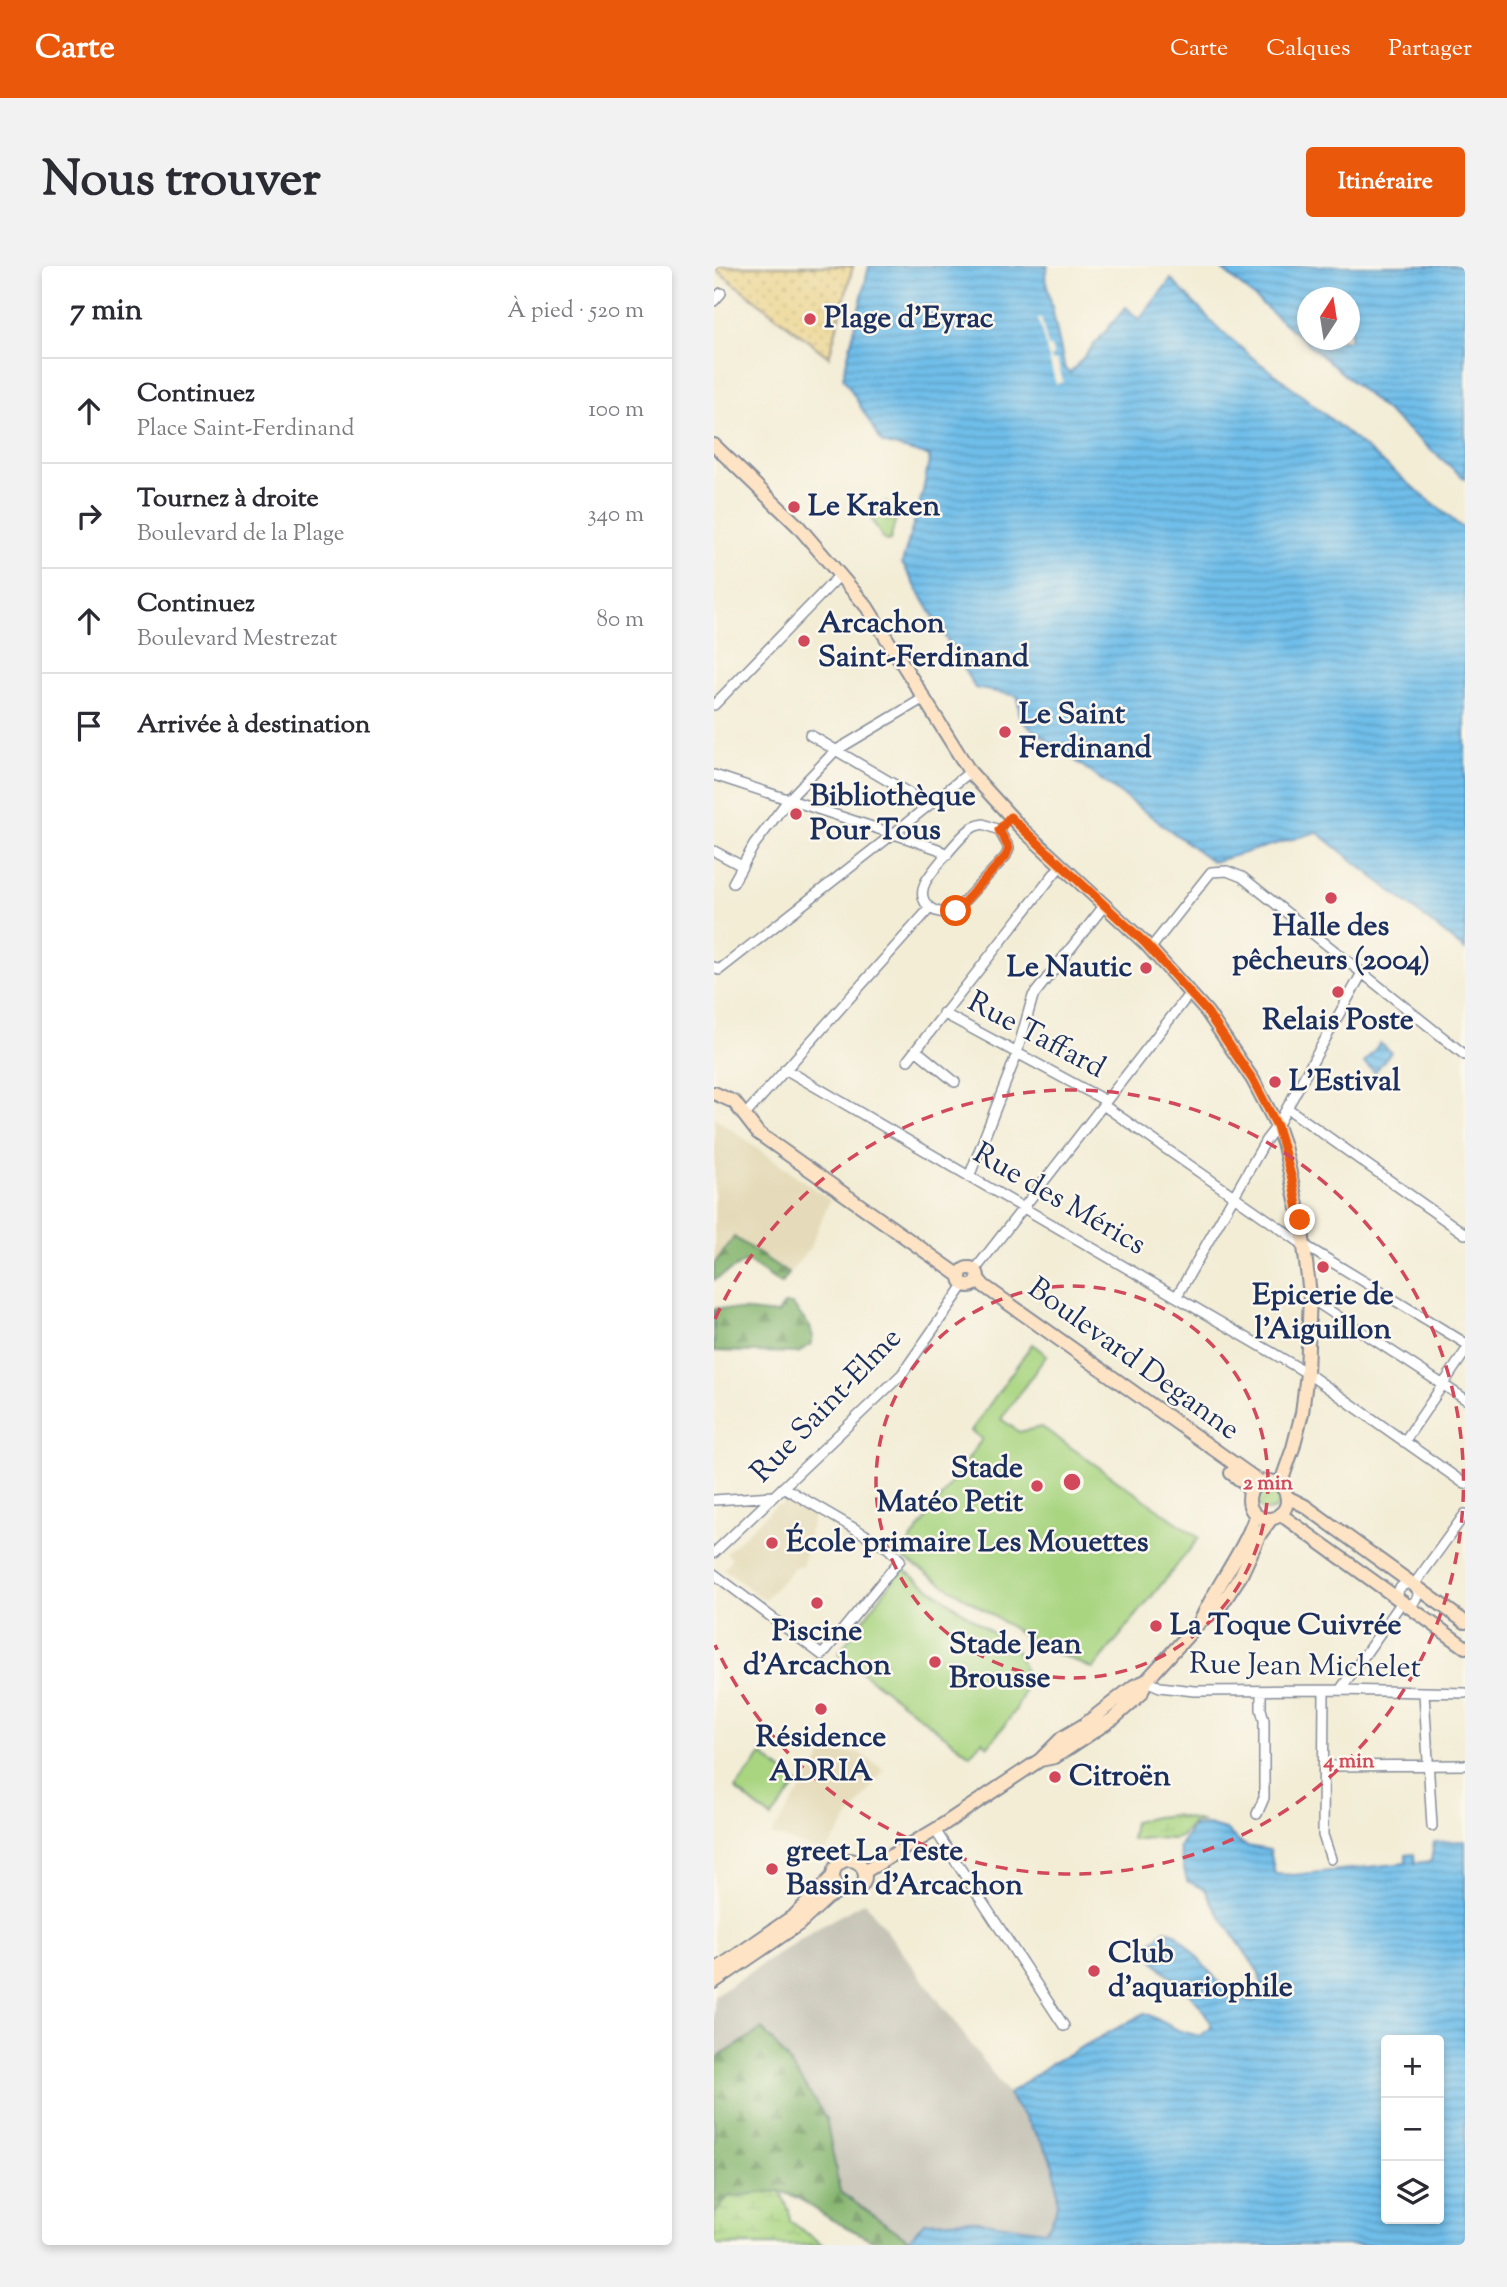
<!DOCTYPE html>
<html lang="fr">
<meta charset="utf-8">
<style>
body{margin:0;font-family:"Sorts Mill Goudy",serif;background:#f2f2f3;color:#2b2b33}
.controls{position:absolute;right:21px;bottom:21px;display:grid;overflow:hidden;border-radius:7px;box-shadow:0 4px 10px #0003}
.controls button{width:63px;height:63px;display:grid;place-items:center;padding:0;border:0;border-bottom:2px solid #e1e1e2;background:#fff;color:#2b2b33;font:35px sans-serif}
.compass{position:absolute;left:583px;top:21px;width:63px;height:63px;border-radius:50%;background:#fff;box-shadow:0 4px 10px #0003;rotate:12deg}
.stop{position:absolute;width:21px;height:21px;margin:-16px;border:5px solid #ea580c;border-radius:50%;background:#fff}
.stop.end{background:#ea580c;border-color:#fff;box-shadow:0 2px 7px #0008}
.list{margin:0;padding:0;list-style:none}
h2{display:flex;justify-content:space-between;align-items:center;height:91px;margin:0;padding:0 28px;font-size:30px}
h2 small{font-size:23px;font-weight:400;color:#7c7c81}
.list li{display:grid;grid-template-columns:46px 1fr auto;gap:21px;align-items:center;box-sizing:border-box;height:105px;padding:0 28px;border-top:2px solid #e1e1e2}
.list b{display:block;font-size:26px;white-space:nowrap}
.list p{margin:0;font-size:23px;white-space:nowrap;color:#7c7c81}
.list em{font-size:23px;font-style:normal;color:#7c7c81}
.icon{flex:none;width:38px;height:38px;fill:none;stroke:currentColor;stroke-width:2;stroke-linecap:round;stroke-linejoin:round}
.map{position:relative;flex:none;width:751px;height:1979px;overflow:hidden;border-radius:7px}
header{display:flex;align-items:center;gap:42px;box-sizing:border-box;height:98px;padding:0 35px;background:#ea580c;color:#fff}
header strong{font-size:33px}
nav{display:flex;gap:38px;margin-inline-start:auto;font-size:24px}
.intro{display:flex;align-items:center;justify-content:space-between;box-sizing:border-box;height:168px;padding:0 42px}
h1{margin:0;font-size:49px}
.button{padding:18px 32px;border-radius:7px;background:#ea580c;color:#fff;font-size:24px;font-weight:700}
main{display:flex;gap:42px;padding:0 42px}
aside{flex:1;background:#fff;border-radius:7px;box-shadow:0 4px 10px #0003}
.map>svg:first-child{display:block}
</style>
<header>
<strong>Carte</strong>
<nav><a>Carte</a><a>Calques</a><a>Partager</a></nav>
</header>
<div class="intro"><h1>Nous trouver</h1><a class="button">Itinéraire</a></div>
<main>
<aside>
<h2>7 min<small>À pied · 520 m</small></h2>
<ul class="list">
<li><svg class="icon" aria-label="ahead" viewBox="0 0 24 24"><path d="M12 20V5M6 11l6-6 6 6"/></svg><div><b>Continuez</b><p>Place Saint-Ferdinand</p></div><em>100 m</em></li>
<li><svg class="icon" aria-label="right" viewBox="0 0 24 24"><path d="M7 20v-9h11M14 6l5 5-5 5"/></svg><div><b>Tournez à droite</b><p>Boulevard de la Plage</p></div><em>340 m</em></li>
<li><svg class="icon" aria-label="ahead" viewBox="0 0 24 24"><path d="M12 20V5M6 11l6-6 6 6"/></svg><div><b>Continuez</b><p>Boulevard Mestrezat</p></div><em>80 m</em></li>
<li><svg class="icon" aria-label="arrive" viewBox="0 0 24 24"><path d="M6 21V4h12l-3 4 3 4H6"/></svg><div><b>Arrivée à destination</b></div></li>
</ul>
</aside>
<div class="map">
<svg width="751" height="1979" viewBox="0 0 751 1979">
<defs>
<pattern id="forest-firs" width="22" height="20" patternUnits="userSpaceOnUse" patternTransform="scale(1.75)"><rect width="22" height="20" fill="#86b66f"/><path d="M5 1l3.5 6h-7zM16 11l3.5 6h-7z" fill="#6d945e"/></pattern>
<pattern id="wetland-marsh" width="20" height="14" patternUnits="userSpaceOnUse" patternTransform="scale(1.75)"><rect width="20" height="14" fill="#a9d581"/><path d="M1 5h8M5 5V1M11 12h8M15 12V8" fill="none" stroke="#91b772"/></pattern>
<pattern id="sand-dots" width="8" height="8" patternUnits="userSpaceOnUse" patternTransform="scale(1.75)"><rect width="8" height="8" fill="#eeda9e"/><path d="M2 2h.1M6 6h.1" fill="none" stroke="#ccbb8a" stroke-width="1.8" stroke-linecap="round"/></pattern>
<pattern id="park-tufts" width="24" height="20" patternUnits="userSpaceOnUse" patternTransform="scale(1.75)"><rect width="24" height="20" fill="#a9d581"/><path d="M3 7l-1-3M5 7V3M7 7l1-3M15 17l-1-3M17 17v-4M19 17l1-3" fill="none" stroke="#91b772"/></pattern>
<pattern id="garden-furrows" width="10" height="10" patternUnits="userSpaceOnUse" patternTransform="scale(1.75)"><rect width="10" height="10" fill="#a9d581"/><path d="M-1 1l2-2M0 10L10 0M9 11l2-2" fill="none" stroke="#91b772"/></pattern>
<pattern id="water-rules" width="6" height="5" patternUnits="userSpaceOnUse" patternTransform="scale(1.75)"><rect width="6" height="5" fill="#6fbeea"/><path d="M0 2.5h6" fill="none" stroke="#5a9bc1"/></pattern>
</defs>
<rect width="100%" height="100%" fill="#fbf7ec"/>
<filter id="ink" filterUnits="userSpaceOnUse"><feTurbulence type="fractalNoise" baseFrequency=".0143" numOctaves="2"/><feDisplacementMap in="SourceGraphic" scale="14" xChannelSelector="R" yChannelSelector="G"/><feConvolveMatrix kernelMatrix="1 2 1 2 8 2 1 2 1" color-interpolation-filters="sRGB"/></filter>
<filter id="wash" filterUnits="userSpaceOnUse"><feTurbulence type="fractalNoise" baseFrequency=".00686" numOctaves="4" result="noise"/><feDisplacementMap in="SourceGraphic" scale="28" xChannelSelector="R" yChannelSelector="G"/><feGaussianBlur stdDeviation="1.57" result="paint"/><feColorMatrix in="noise" values="0 0 0 0 0 0 0 0 0 0 0 0 0 0 0 0 0 1.4 0 .05"/><feComposite in="paint" operator="in"/></filter>
<g filter="url(#wash)">
<rect width="100%" height="100%" fill="#f3edd6"/>
<path fill="#e5dbba" d="M 0,851 L 116,934 L 97,980 L 67,1018 L 33,995 L 0,1014 Z
M 75,1235 L 75,1239 L 80,1239 L 99,1250 L 88,1301 L 82,1300 L 50,1334 L 10,1303 L 18,1292 L 12,1287 L 57,1244 L 63,1239 L 68,1239 L 68,1236 Z
M 144,1486 L 170,1504 L 111,1586 L 57,1569 L 110,1488 Z"/>
<path fill="#c7c5b8" d="M 151,1636 L 294,1828 L 336,1892 L 343,1926 L 338,1956 L 330,1965 L 257,1954 L 210,1956 L 195,1974 L 126,1926 L 112,1852 L 48,1764 L 0,1794 L 0,1730 L 107,1660 Z"/>
<path fill="url(#forest-firs)" stroke="#507266" stroke-width="2" d="M 20,971 L 75,1008 L 67,1018 L 33,995 L 0,1014 L 0,998 Z
M 70,1038 L 78,1038 L 96,1061 L 99,1071 L 96,1079 L 84,1087 L 0,1085 L 0,1044 L 4,1042 L 64,1048 Z
M 48,1763 L 71,1790 L 112,1852 L 126,1926 L 195,1974 L 181,1979 L 174,1979 L 156,1973 L 118,1954 L 84,1932 L 66,1925 L 14,1931 L 0,1949 L 0,1794 Z"/>
<path fill="url(#wetland-marsh)" stroke="#628270" stroke-width="2" d="M 460,1549 L 490,1556 L 479,1557 C 461,1579 465,1572 440,1572 C 432,1572 425,1574 417,1574 L 420,1556 L 441,1551 Z
M 66,1925 L 75,1944 L 76,1955 L 109,1979 L 0,1979 L 0,1949 L 14,1931 Z"/>
<path fill="url(#sand-dots)" stroke="#84847e" stroke-width="2" d="M 0,0 L 139,0 L 115,91 L 0,2 Z"/>
<path fill="url(#park-tufts)" stroke="#628270" stroke-width="2" d="M 172,236 L 182,252 L 176,275 L 170,274 L 154,247 Z"/>
<path fill="url(#garden-furrows)" stroke="#628270" stroke-width="2" d="M542 1233a12 12 0 1 1 24 0a12 12 0 1 1-24 0Z"/>
<path fill="#a9d581" stroke="#628270" stroke-width="2" d="M 318,1078 L 333,1089 L 287,1153 L 305,1166 L 328,1161 L 485,1272 L 379,1403 L 326,1380 L 186,1290 L 268,1173 L 257,1165 Z
M 188,1302 L 302,1384 C 305,1391 310,1398 311,1405 C 316,1434 290,1459 274,1480 L 268,1475 L 256,1489 L 124,1388 Z
M 48,1489 L 84,1518 L 57,1552 L 21,1523 Z"/>
<path fill="url(#water-rules)" stroke="#4576a4" stroke-width="2" fill-rule="evenodd" d="M 155,0 L 334,0 L 331,9 L 351,103 L 356,107 L 412,41 L 425,54 L 457,13 L 502,60 L 539,92 L 574,118 L 751,264 L 751,684 L 603,566 L 499,596 L 306,454 L 304,430 L 261,422 L 188,297 L 209,225 L 216,190 L 168,177 L 129,111 Z
M 504,0 L 751,0 L 751,213 ZM 594,32 L 636,32 L 636,74 L 594,74 Z
M 666,777 L 677,786 L 661,806 L 650,797 Z
M 494,1559 L 514,1565 L 525,1576 L 533,1580 L 556,1584 L 561,1608 L 580,1609 L 692,1597 L 692,1589 L 700,1588 L 701,1597 L 717,1595 L 720,1576 L 751,1575 L 751,1979 L 201,1979 L 195,1974 L 210,1956 L 257,1954 L 330,1965 C 348,1948 345,1914 336,1892 C 329,1875 305,1845 294,1828 L 338,1797 L 431,1747 L 466,1765 L 486,1770 L 498,1761 C 493,1746 476,1727 464,1716 C 453,1706 439,1698 433,1684 L 436,1677 L 452,1664 L 462,1667 L 508,1720 L 537,1736 L 550,1730 L 545,1707 L 497,1636 L 491,1623 L 473,1615 L 465,1581 L 479,1560 ZM 672,1774 L 725,1774 L 725,1953 L 672,1953 Z"/>
<path fill="#f3edd6" d="M 327,52 L 334,81 L 337,81 L 340,90 L 337,91 L 338,95 L 343,94 L 349,116 L 342,118 L 324,53 Z"/>
</g>
<g filter="url(#ink)">
<g fill="none" stroke-linecap="round" stroke-linejoin="round">
<defs>
<path id="street" d="M 0,35 L 7,27
M 0,439 L 126,309
M 96,469 L 215,539
M 0,509 L 192,572 L 224,583 L 233,589
M 269,558 L 285,564 L 295,582 L 292,590 L 242,644 C 224,653 201,638 211,617 C 217,606 248,568 258,562 C 261,560 265,559 269,558 Z
M 0,585 L 28,600
M 19,617 L 40,579 L 75,533 L 121,485 L 210,432
M 436,683 L 497,606 L 513,605 L 528,611 L 751,789
M 0,701 L 5,704 L 179,568 L 256,506
M 229,747 L 392,835
M 202,784 L 241,816
M 194,794 L 347,599
M 71,803 L 593,1107 L 751,1218
M 389,839 L 590,979 L 751,1077
M 573,842 L 751,968
M 31,849 L 216,642
M 255,911 L 302,790 L 319,730 L 390,640
M 261,1004 L 476,727
M 463,1030 L 552,874 L 563,860 L 648,707
M 596,1032 L 751,1133
M 690,1176 L 751,1086
M 0,1234 L 60,1230
M 0,1287 L 188,1108 L 250,1019
M 0,1308 L 108,1389 L 186,1294 L 174,1282 L 69,1221
M684 1328a10 10 0 1 1 20 0a10 10 0 1 1-20 0Z
M 699,1320 L 751,1248
M 432,1415 L 446,1421 L 480,1425 L 626,1424 L 751,1427
M 626,1424 L 688,1336
M 610,1425 L 609,1569 L 617,1593
M 710,1427 L 718,1560
M 609,1500 L 751,1499
M 543,1548 L 550,1532 L 550,1454 L 547,1443 L 547,1426
M 221,1564 L 350,1760"/>
<path id="secondary" d="M 0,179 L 84,260 L 153,341 L 256,506 L 307,562 L 431,677 L 493,746 L 539,814 L 563,860 L 570,880 L 587,957 L 596,1028 L 593,1107 L 588,1147 L 579,1182 L 566,1219
M 0,827 L 20,836 L 44,867 L 246,1010
M246 1011a9 9 0 1 1 18 0a9 9 0 1 1-18 0Z
M 264,1013 L 270,1020 L 546,1216
M 517,1207 L 529,1216 L 536,1226
M535 1234a19 19 0 1 1 38 0a19 19 0 1 1-38 0Z
M 573,1231 L 591,1240 L 751,1356
M 566,1248 L 751,1381
M 486,1356 C 502,1319 529,1287 542,1249
M 326,1494 L 341,1491 L 400,1452 L 427,1428 L 432,1415 L 486,1356 L 506,1341 L 527,1309 L 546,1268 L 557,1253
M119 1610a16 16 0 1 1 32 0a16 16 0 1 1-32 0Z
M 150,1606 L 221,1564 L 326,1494 L 348,1472 L 370,1459 L 420,1420 L 432,1415
M 0,1705 L 81,1649 L 119,1610
M 0,1716 L 85,1658 L 113,1632 L 127,1624"/>
</defs>
<use href="#street" stroke="#878e9a" stroke-width="12"/>
<use href="#secondary" stroke="#878e9a" stroke-width="16"/>
<use href="#street" stroke="#fff" stroke-width="9"/>
<use href="#secondary" stroke="#fee4c5" stroke-width="12"/>
</g>
</g>
<g fill="none" stroke-linecap="round" stroke-linejoin="round" filter="url(#ink)">
<path stroke="#ea580c" stroke-width="9" d="M 242,645 L 292,590 L 295,582 L 285,564 L 296,551 L 431,677 L 493,746 L 539,814 L 563,860 L 578,913 L 586,954"/>
</g>
<g fill="none" stroke="#d1495b" stroke-width="3.5" stroke-dasharray="12 9">
<circle cx="358" cy="1216" r="196"/>
<path d="M1 1053A392 392 0 1 1 1 1379"/>
</g>
<g fill="#d1495b" stroke="#fbf7ec" stroke-width="2.5">
<circle cx="96" cy="53" r="7"/>
<circle cx="80" cy="241" r="7"/>
<circle cx="90" cy="375" r="7"/>
<circle cx="291" cy="466" r="7"/>
<circle cx="82" cy="548" r="7"/>
<circle cx="617" cy="632" r="7"/>
<circle cx="432" cy="702" r="7"/>
<circle cx="624" cy="726" r="7"/>
<circle cx="561" cy="816" r="7"/>
<circle cx="609" cy="1001" r="7"/>
<circle cx="323" cy="1220" r="7"/>
<circle cx="58" cy="1277" r="7"/>
<circle cx="103" cy="1337" r="7"/>
<circle cx="442" cy="1360" r="7"/>
<circle cx="221" cy="1396" r="7"/>
<circle cx="107" cy="1443" r="7"/>
<circle cx="341" cy="1511" r="7"/>
<circle cx="58" cy="1603" r="7"/>
<circle cx="380" cy="1705" r="7"/>
</g>
<g text-anchor="middle" dominant-baseline="central" stroke-width="5" stroke-linejoin="round" paint-order="stroke">
<g font-size="30" font-weight="bold" fill="#1b2f5e" stroke="#fbf7ec" text-anchor="start">
<text x="110" y="53">Plage d'Eyrac</text>
<text x="94" y="241">Le Kraken</text>
<text x="104" y="358">Arcachon<tspan x="104" dy="34">Saint-Ferdinand</tspan></text>
<text x="305" y="449">Le Saint<tspan x="305" dy="34">Ferdinand</tspan></text>
<text x="96" y="531">Bibliothèque<tspan x="96" dy="34">Pour Tous</tspan></text>
<text x="617" y="661" text-anchor="middle">Halle des<tspan x="617" dy="34">pêcheurs (2004)</tspan></text>
<text x="418" y="702" text-anchor="end">Le Nautic</text>
<text x="624" y="755" text-anchor="middle">Relais Poste</text>
<text x="575" y="816">L'Estival</text>
<text x="609" y="1030" text-anchor="middle">Epicerie de<tspan x="609" dy="34">l'Aiguillon</tspan></text>
<text x="309" y="1203" text-anchor="end">Stade<tspan x="309" dy="34">Matéo Petit</tspan></text>
<text x="72" y="1277">École primaire Les Mouettes</text>
<text x="456" y="1360">La Toque Cuivrée</text>
<text x="103" y="1366" text-anchor="middle">Piscine<tspan x="103" dy="34">d'Arcachon</tspan></text>
<text x="235" y="1379">Stade Jean<tspan x="235" dy="34">Brousse</tspan></text>
<text x="107" y="1472" text-anchor="middle">Résidence<tspan x="107" dy="34">ADRIA</tspan></text>
<text x="355" y="1511">Citroën</text>
<text x="72" y="1586">greet La Teste<tspan x="72" dy="34">Bassin d'Arcachon</tspan></text>
<text x="394" y="1688">Club<tspan x="394" dy="34">d'aquariophile</tspan></text>
</g>
<g font-size="30" fill="#1b2f5e" stroke="#fbf7ec">
<text transform="translate(322 770) rotate(28)">Rue Taffard</text>
<text transform="translate(345 934) rotate(30)">Rue des Mérics</text>
<text transform="translate(419 1094) rotate(36)">Boulevard Deganne</text>
<text transform="translate(113 1140) rotate(-46)">Rue Saint-Elme</text>
<text transform="translate(591 1401) rotate(1)">Rue Jean Michelet</text>
</g>
</g>
<circle cx="358" cy="1216" r="10" fill="#d1495b" stroke="#fbf7ec" stroke-width="3.5"/>
<g font-size="21" text-anchor="middle" font-weight="bold" fill="#d1495b" stroke="#fbf7ec" stroke-width="5" stroke-linejoin="round" paint-order="stroke">
<text x="554" y="1223">2 min</text>
<text x="635" y="1501">4 min</text>
</g>
</svg>
<div class="controls">
<button>+</button>
<button>−</button>
<button><svg class="icon" aria-label="layers" viewBox="0 0 24 24"><path d="M12 4l9 5-9 5-9-5zM3 14l9 5 9-5"/></svg></button>
</div>
<svg class="compass" viewBox="-18 -18 36 36"><path d="M0-13l5 13h-10z" fill="#e53935"/><path d="M0 13l5-13h-10z" fill="#7c7c81"/></svg>
<div class="stop" style="left:242px;top:645px"></div>
<div class="stop end" style="left:586px;top:954px"></div>
</div>
</main>
